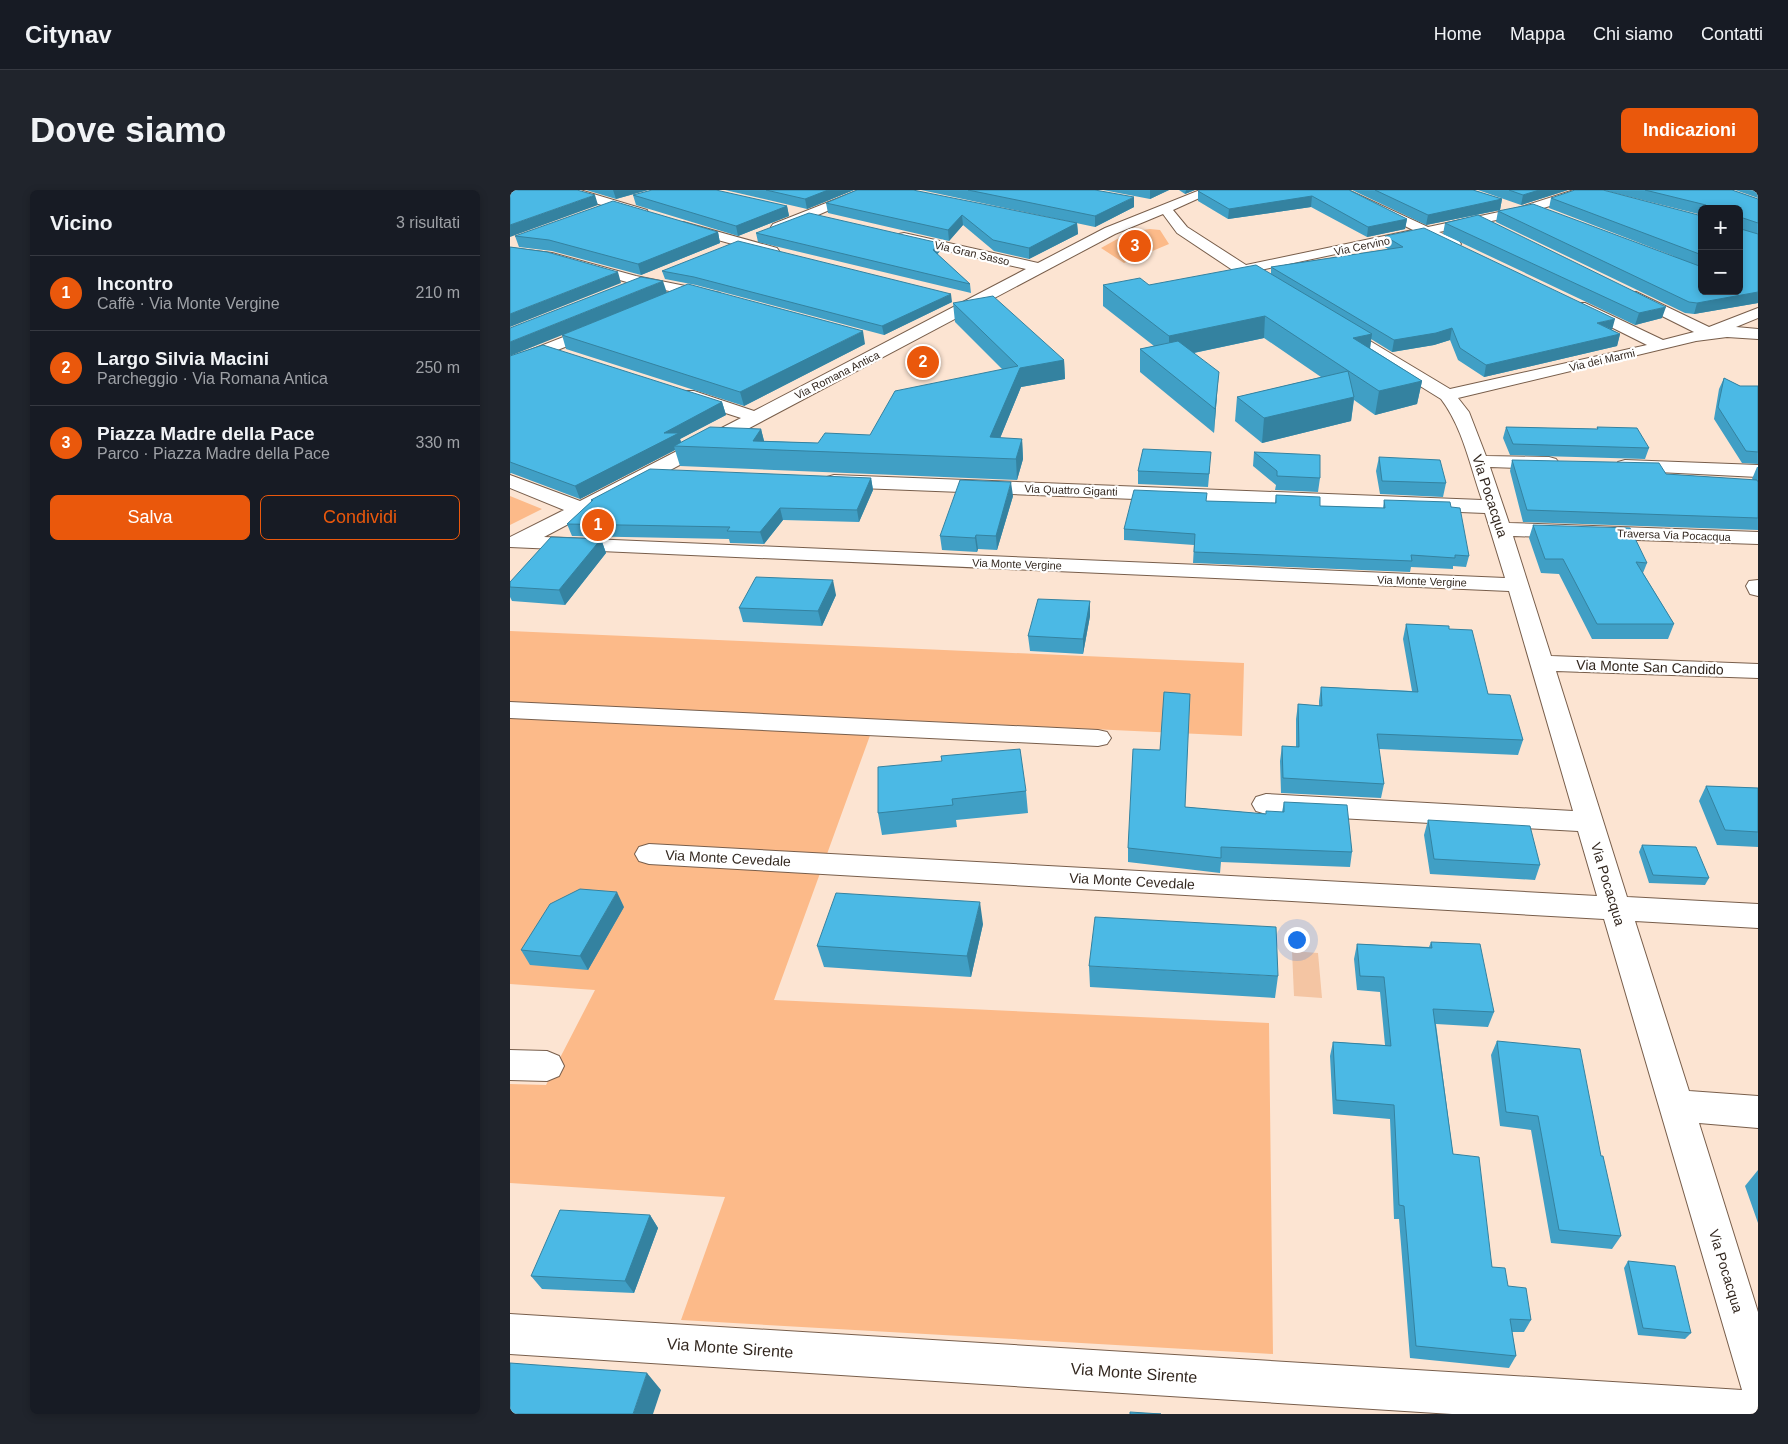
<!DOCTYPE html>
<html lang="it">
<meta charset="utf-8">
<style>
body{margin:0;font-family:Helvetica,sans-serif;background:#20242c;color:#f1f3f6}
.controls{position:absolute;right:15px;top:15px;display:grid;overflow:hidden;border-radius:8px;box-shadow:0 2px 8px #0003}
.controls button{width:45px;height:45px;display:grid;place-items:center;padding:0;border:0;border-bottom:1px solid #363941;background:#171b24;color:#f1f3f6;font:25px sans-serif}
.you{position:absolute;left:786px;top:749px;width:18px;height:18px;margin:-12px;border:4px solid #fff;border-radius:50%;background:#1a73e8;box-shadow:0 0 0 8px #1a73e833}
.badge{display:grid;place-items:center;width:32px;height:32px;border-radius:50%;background:#ea580c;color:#fff;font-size:16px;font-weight:700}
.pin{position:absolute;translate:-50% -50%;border:2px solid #fff;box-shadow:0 1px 5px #0006}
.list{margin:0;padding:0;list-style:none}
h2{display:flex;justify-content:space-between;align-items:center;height:65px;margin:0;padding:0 20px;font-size:21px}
h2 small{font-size:16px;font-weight:400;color:#9ea1a6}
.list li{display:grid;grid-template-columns:32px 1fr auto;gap:15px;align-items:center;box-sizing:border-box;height:75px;padding:0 20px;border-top:1px solid #363941}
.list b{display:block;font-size:19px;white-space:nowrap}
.list p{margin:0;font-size:16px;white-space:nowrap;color:#9ea1a6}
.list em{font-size:16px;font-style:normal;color:#9ea1a6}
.actions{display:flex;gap:10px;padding:15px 20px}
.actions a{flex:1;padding:11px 0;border:1px solid #ea580c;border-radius:8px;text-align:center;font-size:18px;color:#ea580c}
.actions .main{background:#ea580c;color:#fff}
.map{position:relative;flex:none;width:1248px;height:1224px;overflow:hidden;border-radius:8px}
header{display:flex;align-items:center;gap:30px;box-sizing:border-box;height:70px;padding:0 25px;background:#171b24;border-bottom:1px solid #363941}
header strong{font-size:24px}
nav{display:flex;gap:28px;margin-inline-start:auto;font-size:18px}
.intro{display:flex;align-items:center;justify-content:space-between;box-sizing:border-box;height:120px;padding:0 30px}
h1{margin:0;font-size:35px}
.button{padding:12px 22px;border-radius:8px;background:#ea580c;color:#fff;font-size:18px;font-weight:700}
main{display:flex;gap:30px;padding:0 30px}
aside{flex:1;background:#171b24;border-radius:8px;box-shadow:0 2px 8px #0003}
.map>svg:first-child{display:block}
</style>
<header>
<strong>Citynav</strong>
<nav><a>Home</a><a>Mappa</a><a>Chi siamo</a><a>Contatti</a></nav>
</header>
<div class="intro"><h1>Dove siamo</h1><a class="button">Indicazioni</a></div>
<main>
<aside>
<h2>Vicino<small>3 risultati</small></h2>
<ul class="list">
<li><span class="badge">1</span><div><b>Incontro</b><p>Caffè · Via Monte Vergine</p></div><em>210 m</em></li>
<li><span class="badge">2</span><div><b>Largo Silvia Macini</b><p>Parcheggio · Via Romana Antica</p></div><em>250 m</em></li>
<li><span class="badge">3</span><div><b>Piazza Madre della Pace</b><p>Parco · Piazza Madre della Pace</p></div><em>330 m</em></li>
</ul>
<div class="actions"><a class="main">Salva</a><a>Condividi</a></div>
</aside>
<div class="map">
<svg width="1248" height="1224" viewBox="0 0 1248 1224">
<rect width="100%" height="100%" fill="#fce4d2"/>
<path fill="#fcba89" d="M 640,39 L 650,40 L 659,54 L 614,73 L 591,58 L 620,42 Z
M 0,306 L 32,319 L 0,335 Z
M 0,441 L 734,473 L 732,546 L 366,529 L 264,810 L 759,833 L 763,1164 L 171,1130 L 215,1007 L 0,993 L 0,894 L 36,895 L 85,800 L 0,794 Z"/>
<path fill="#f4c5a3" d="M 782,761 L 808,763 L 812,808 L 784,806 Z"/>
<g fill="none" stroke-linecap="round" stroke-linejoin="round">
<defs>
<path id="minor" d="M 51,0 L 70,0 L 137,20 L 138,23 L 137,26 L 127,26 L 53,3 Z
M 349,0 L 366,0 L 273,40 L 263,40 L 261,37 L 263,34 Z
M 690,0 L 707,0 L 663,20 L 677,37 L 736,75 L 903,40 L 822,0 L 838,0 L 918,37 L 1008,18 L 1064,0 L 1082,0 L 1080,3 L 1015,24 L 929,42 L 949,51 L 951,54 L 949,57 L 944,58 L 915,45 L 746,81 L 765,94 L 767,97 L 765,100 L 760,101 L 727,83 L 667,43 L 653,24 L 605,44 L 34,347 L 995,388 L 975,323 L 324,297 L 317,295 L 314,291 L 317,287 L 324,285 L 972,310 C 960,276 953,238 931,209 L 823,142 L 821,139 L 823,136 L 835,136 L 940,199 L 1137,155 L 1065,119 L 1062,116 L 1065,113 L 1075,113 L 1153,150 L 1184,142 L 1116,108 L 1114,105 L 1116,102 L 1126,102 L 1199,137 L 1248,118 L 1248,128 L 1226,137 L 1248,139 L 1248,149 L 1217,147 L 1186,151 L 948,208 L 959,222 L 976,266 L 1039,267 L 1046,269 L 1049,273 L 1046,277 L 1039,279 L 980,277 L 999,333 L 1248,342 L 1248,354 L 1003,346 L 1041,466 L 1248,474 L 1248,488 L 1046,481 L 1117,707 L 1248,714 L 1248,738 L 1125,731 L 1179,901 L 1248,906 L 1248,938 L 1189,933 L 1248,1122 L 1248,1224 L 942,1224 L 0,1164 L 0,1124 L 1232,1200 L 1094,729 L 139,674 L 129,671 L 125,664 L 129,657 L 139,654 L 1087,706 L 1068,641 L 756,624 L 746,621 L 742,614 L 746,607 L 756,604 L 1063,621 L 999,401 L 0,357 L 0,347 L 54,320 L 0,298 L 0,285 L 70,311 L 231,228 L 172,209 L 169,205 L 172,201 L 184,201 L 244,221 L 516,79 L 389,50 L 387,47 L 389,44 L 394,43 L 528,73 L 595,38 Z
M 173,32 L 267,58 L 269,61 L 262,65 L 168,39 L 166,36 L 168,33 Z
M 0,58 L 42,63 L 126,86 L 210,103 L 212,106 L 205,110 L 124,94 L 41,71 L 0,66 Z
M 89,133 L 95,135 L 97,138 L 95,141 L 0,179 L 0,168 Z
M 1115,270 L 1248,275 L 1248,287 L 1108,280 L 1105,276 L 1108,272 Z
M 1248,390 L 1248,406 L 1240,404 L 1236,396 L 1239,391 Z
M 0,512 L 588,540 L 597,542 L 601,548 L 597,554 L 588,556 L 0,528 Z
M 0,860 L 37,861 L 49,866 L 54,876 L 49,886 L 37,891 L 0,890 Z"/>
</defs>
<use href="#minor" stroke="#785e4b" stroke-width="2"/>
<use href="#minor" fill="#fff" fill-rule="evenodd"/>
</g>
<path fill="#409fc5" d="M 76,0 L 138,0 L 106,9 Z
M 215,0 L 344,0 L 297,19 Z
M 411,0 L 585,0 L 624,17 L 585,37 Z
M 593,0 L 659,0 L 640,9 Z
M 669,0 L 685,0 L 675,4 Z
M 839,0 L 897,29 L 895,39 L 857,47 L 801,17 L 718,29 L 688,11 L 688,1 Z
M 842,0 L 963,0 L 992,9 L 990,20 L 916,35 Z
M 968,0 L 1058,0 L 1011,15 Z
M 1093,0 L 1222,0 L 1248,9 L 1248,113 L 1184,124 L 1175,123 L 986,32 L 988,21 L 1166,67 L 1039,18 L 1041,8 L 1192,26 L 1192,101 L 1229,19 L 1192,19 L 1192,25 Z
M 1225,0 L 1248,0 L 1248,8 Z
M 123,5 L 277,16 L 279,26 L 228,46 L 126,15 Z
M 316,13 L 567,33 L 568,44 L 519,69 L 484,61 L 453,35 L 439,51 L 318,23 Z
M 935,33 L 1152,128 L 1125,135 L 933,44 Z
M 208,42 L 210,53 L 131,85 L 42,61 L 9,57 L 5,46 Z
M 246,43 L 429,53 L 430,61 L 427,64 L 460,94 L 461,103 L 248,52 Z
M 875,46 L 1102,140 L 1110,144 L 1107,156 L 974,187 L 948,170 L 940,150 L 924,155 L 882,162 L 861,149 L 860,158 L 912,191 L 907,214 L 865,225 L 844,210 L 841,231 L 752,253 L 725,231 L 727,207 L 811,187 L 754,148 L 684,163 L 707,205 L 704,243 L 630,182 L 630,159 L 644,156 L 593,116 L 593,95 L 639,95 L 761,84 L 761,77 L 878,59 L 873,56 Z
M 152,81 L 442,112 L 374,145 L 186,95 L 155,89 Z
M 443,113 L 554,170 L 555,189 L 511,197 L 490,248 L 512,249 L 513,269 L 507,290 L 170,276 L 165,260 L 70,309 L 1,283 L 0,284 L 0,166 L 212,212 L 216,225 L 170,249 L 171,252 L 251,239 L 254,251 L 308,253 L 360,245 L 493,180 L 445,132 Z
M 52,145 L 355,154 L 234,216 L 56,159 Z
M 1214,188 L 1230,196 L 1248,196 L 1248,274 L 1232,273 L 1204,229 L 1209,199 Z
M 996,237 L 1087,239 L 1087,237 L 1139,258 L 1135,269 L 1000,265 L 993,248 Z
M 744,262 L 810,288 L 808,302 L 765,300 L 766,295 L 743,276 Z
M 869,267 L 936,293 L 933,307 L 870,304 L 866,281 Z
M 1002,270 L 1156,284 L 1243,290 L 1242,289 L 1247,277 L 1248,277 L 1248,340 L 1013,332 L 1000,281 Z
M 700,276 L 698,297 L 628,294 L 628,281 Z
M 361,288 L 363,300 L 349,332 L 273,330 L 254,354 L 220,353 L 219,349 L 62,346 L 57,334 L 81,312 L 81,310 Z
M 766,305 L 810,316 L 873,318 L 874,310 L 941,317 L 959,366 L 956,377 L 943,376 L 943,379 L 901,377 L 900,382 L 683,373 L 684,355 L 614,350 L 614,339 L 697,311 L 765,313 Z
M 503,306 L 487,360 L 468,359 L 467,362 L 432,360 L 430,346 Z
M 1023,335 L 1137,373 L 1133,383 L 1164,434 L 1158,449 L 1082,449 L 1049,384 L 1031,383 L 1019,348 Z
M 91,349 L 96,363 L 55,415 L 2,411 L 0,407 L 0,392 Z
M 326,405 L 312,436 L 233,432 L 229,418 Z
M 580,411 L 580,426 L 573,464 L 520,461 L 518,446 Z
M 896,434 L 939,439 L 978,504 L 1013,550 L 1008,565 L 869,559 L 874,594 L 871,608 L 771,603 L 770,571 L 772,556 L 786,557 L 786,529 L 788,514 L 809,516 L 809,511 L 811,497 L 902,501 L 893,449 Z
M 368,577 L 516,601 L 518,623 L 446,630 L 447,637 L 372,645 L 368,623 Z
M 1196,596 L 1248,598 L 1248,657 L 1207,655 L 1189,611 Z
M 774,612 L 842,662 L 840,677 L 711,672 L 710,683 L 618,672 L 618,658 L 675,617 L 756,624 L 772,622 Z
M 918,630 L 1030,675 L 1025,690 L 920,684 L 914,645 Z
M 1132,655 L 1199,688 L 1195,695 L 1139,693 L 1129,662 Z
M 114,717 L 78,780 L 20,775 L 11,760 Z
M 473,734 L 461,787 L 314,777 L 307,756 Z
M 921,752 L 984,822 L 978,837 L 926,834 L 943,964 L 982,1077 L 998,1096 L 1021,1130 L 1014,1142 L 1002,1142 L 1006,1166 L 999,1178 L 900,1168 L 889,1029 L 884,1029 L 880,929 L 823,924 L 820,866 L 823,852 L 875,855 L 870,802 L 847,800 L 844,769 L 847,754 L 919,757 Z
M 579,776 L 768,786 L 765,808 L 580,797 Z
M 987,851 L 1091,966 L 1111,1046 L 1102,1059 L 1041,1053 L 1021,940 L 990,936 L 981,865 Z
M 1248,980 L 1248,1033 L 1235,996 Z
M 140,1025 L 148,1038 L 124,1103 L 32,1099 L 21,1086 Z
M 1118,1071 L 1181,1143 L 1175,1149 L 1128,1145 L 1114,1078 Z"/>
<path fill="#3482a0" d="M 103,0 L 138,0 L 106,9 Z
M 318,0 L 344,0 L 297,19 L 295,9 Z
M 640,0 L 659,0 L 640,9 Z
M 676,0 L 685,0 L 675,4 Z
M 1029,0 L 1058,0 L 1011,15 L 1013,5 Z
M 85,5 L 88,15 L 0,47 L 0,35 Z
M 802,6 L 801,17 L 718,29 L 719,19 Z
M 624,7 L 624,17 L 585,37 L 585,26 Z
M 992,9 L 990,20 L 916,35 L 918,25 Z
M 277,16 L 279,26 L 228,46 L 226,36 Z
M 452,25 L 453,35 L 439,51 L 438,40 Z
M 897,29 L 895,39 L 857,47 L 858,37 Z
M 567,33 L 568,44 L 519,69 L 519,58 Z
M 208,42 L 210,53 L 131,85 L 128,74 Z
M 429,53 L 430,61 L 424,68 L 423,60 Z
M 108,82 L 111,93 L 0,137 L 0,124 Z
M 153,91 L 157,103 L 0,166 L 0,152 Z
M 1248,102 L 1248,113 L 1184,124 L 1187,113 Z
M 441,104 L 442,112 L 374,145 L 372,136 Z
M 1156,117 L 1152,128 L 1125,135 L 1129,123 Z
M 755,126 L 754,148 L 659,168 L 659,146 Z
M 1105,129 L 1102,140 L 1087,133 Z
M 942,138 L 940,150 L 924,155 L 882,162 L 884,150 Z
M 353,141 L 355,154 L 234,216 L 230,202 Z
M 862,144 L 859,166 L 843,148 Z
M 1110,144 L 1107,156 L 974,187 L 976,175 Z
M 554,170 L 555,189 L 511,197 L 482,268 L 480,247 L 510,178 Z
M 709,182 L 707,205 L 704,243 L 705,219 Z
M 912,191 L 907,214 L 865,225 L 869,201 Z
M 844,207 L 841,231 L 752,253 L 754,228 Z
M 212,212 L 216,225 L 170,249 L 172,256 L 164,256 L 165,260 L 70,309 L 65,296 L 154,243 Z
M 251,239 L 256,259 L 243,251 Z
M 512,249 L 513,269 L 507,290 L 506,269 Z
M 361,288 L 363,300 L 349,332 L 347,320 Z
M 501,292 L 503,306 L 487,360 L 486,346 Z
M 270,318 L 273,330 L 254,354 L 250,342 Z
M 466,345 L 468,359 L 467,362 L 465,348 Z
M 91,349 L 96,363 L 55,415 L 49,400 Z
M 323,390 L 326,405 L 312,436 L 308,421 Z
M 580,411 L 580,426 L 573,464 L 573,449 Z
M 107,702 L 114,717 L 78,780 L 70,766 Z
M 470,712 L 473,734 L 461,787 L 457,766 Z
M 140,1025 L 148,1038 L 124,1103 L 115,1091 Z
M 137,1183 L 151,1200 L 143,1224 L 123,1224 Z"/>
<path fill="#4bb9e5" stroke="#3482a0" d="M 0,0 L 67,0 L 85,5 L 0,35 Z
M 142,0 L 206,0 L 277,16 L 226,36 L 123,5 Z
M 256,0 L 318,0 L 295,9 Z
M 347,0 L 403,0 L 567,33 L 519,58 L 483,50 L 452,25 L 438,40 L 316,13 Z
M 458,0 L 585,0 L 624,7 L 585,26 Z
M 690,0 L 839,0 L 897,29 L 858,37 L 802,6 L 719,19 L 688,1 Z
M 865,0 L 963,0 L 992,9 L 918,25 Z
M 999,0 L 1029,0 L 1013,5 Z
M 1065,0 L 1093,0 L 1192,26 L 1192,65 L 1041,8 Z
M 1135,0 L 1222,0 L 1248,9 L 1248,33 L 1233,28 L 1231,30 L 1231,39 L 1248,44 L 1248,102 L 1187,113 L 1179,112 L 988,21 L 1023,14 L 1192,77 L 1192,101 L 1229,101 L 1229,19 L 1196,19 L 1196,15 Z
M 103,11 L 208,42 L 128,74 L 39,50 L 5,46 Z
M 299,23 L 429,53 L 423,60 L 460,94 L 246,43 Z
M 968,25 L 1156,117 L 1129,123 L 935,33 Z
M 914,38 L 1105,129 L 1087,133 L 1110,144 L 976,175 L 950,158 L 942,138 L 926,143 L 884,150 L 761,77 L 893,57 L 875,46 Z
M 228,51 L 441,104 L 372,136 L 184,87 L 152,81 Z
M 0,57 L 37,62 L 108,82 L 0,124 Z
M 746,75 L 862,144 L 843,148 L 912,191 L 869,201 L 755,126 L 659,146 L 593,95 L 630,88 L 639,95 Z
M 131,87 L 153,91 L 0,152 L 0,138 Z
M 178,94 L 353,141 L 230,202 L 52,145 Z
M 483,106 L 554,170 L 510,178 L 480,247 L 512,249 L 506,269 L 164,256 L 200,237 L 251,239 L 243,251 L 308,253 L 315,243 L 360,245 L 385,201 L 508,176 L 443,113 Z
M 668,151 L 709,182 L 705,219 L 630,159 Z
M 33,155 L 212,212 L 154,243 L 169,243 L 65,296 L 0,272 L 0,166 Z
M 838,181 L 844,207 L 754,228 L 727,207 Z
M 1214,188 L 1230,196 L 1248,196 L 1248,262 L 1236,261 L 1208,217 Z
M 996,237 L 1088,239 L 1087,237 L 1127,238 L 1139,258 L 1003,254 Z
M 633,259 L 701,262 L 699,284 L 628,281 Z
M 744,262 L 810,265 L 810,288 L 767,286 L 767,281 Z
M 869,267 L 930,270 L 936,293 L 872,291 Z
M 1002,270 L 1149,273 L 1156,284 L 1247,290 L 1248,292 L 1248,328 L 1017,320 Z
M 140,279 L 361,288 L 347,320 L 270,318 L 250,342 L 217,341 L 220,337 L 57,334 L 83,310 L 81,310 Z
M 450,290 L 501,292 L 486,346 L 466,345 L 465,348 L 430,346 Z
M 624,300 L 697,303 L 696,311 L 766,313 L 766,305 L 810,307 L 810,316 L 875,318 L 874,310 L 940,312 L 941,317 L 950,318 L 959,366 L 945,365 L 945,368 L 901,365 L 902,371 L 684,362 L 685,344 L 614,339 Z
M 1023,335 L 1120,338 L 1137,373 L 1126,372 L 1164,434 L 1087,434 L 1053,369 L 1035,369 Z
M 41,347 L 91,349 L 49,400 L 0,397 L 0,392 Z
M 246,387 L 323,390 L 308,421 L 229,418 Z
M 528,409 L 580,411 L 573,449 L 518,446 Z
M 896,434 L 939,436 L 939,439 L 962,440 L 978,504 L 1000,505 L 1013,550 L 867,544 L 874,594 L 773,588 L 772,556 L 789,557 L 788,514 L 812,516 L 811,497 L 908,502 Z
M 654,502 L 680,504 L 675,617 L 756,624 L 756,621 L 774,622 L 774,612 L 837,615 L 842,662 L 711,657 L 711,668 L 618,658 L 623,559 L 650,560 Z
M 510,559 L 516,601 L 442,609 L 443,615 L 368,623 L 368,577 L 432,571 L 431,566 Z
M 1196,596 L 1248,598 L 1248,642 L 1215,640 Z
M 918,630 L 1020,636 L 1030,675 L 924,669 Z
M 1132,655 L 1186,657 L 1199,688 L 1143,685 Z
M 70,699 L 107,702 L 70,766 L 11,760 L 40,714 Z
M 326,703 L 470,712 L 457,766 L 307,756 Z
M 585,727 L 766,737 L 768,786 L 579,776 Z
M 921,752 L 970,754 L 984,822 L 923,819 L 943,964 L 969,967 L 982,1077 L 995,1078 L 998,1096 L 1016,1098 L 1021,1130 L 1000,1129 L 1006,1166 L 906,1156 L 894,1016 L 889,1015 L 884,915 L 826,910 L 823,852 L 881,856 L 874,787 L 850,786 L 847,754 L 922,758 Z
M 987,851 L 1070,859 L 1091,966 L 1093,966 L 1111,1046 L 1049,1040 L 1028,926 L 996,922 Z
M 50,1020 L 140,1025 L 115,1091 L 21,1086 Z
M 1118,1071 L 1165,1076 L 1181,1143 L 1133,1138 Z
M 0,1173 L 137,1183 L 123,1224 L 0,1224 Z
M 620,1222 L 651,1224 L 620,1224 Z"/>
<g text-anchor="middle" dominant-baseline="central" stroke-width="4.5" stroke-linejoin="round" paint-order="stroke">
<g font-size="11" fill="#332820" stroke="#fff">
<text transform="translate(852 56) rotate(-12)">Via Cervino</text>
<text transform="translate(462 63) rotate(13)">Via Gran Sasso</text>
<text transform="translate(1092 170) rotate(-13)">Via dei Marmi</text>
<text transform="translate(327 185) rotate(-27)">Via Romana Antica</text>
<text transform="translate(561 300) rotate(2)">Via Quattro Giganti</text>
<text transform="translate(1164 345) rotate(2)">Traversa Via Pocacqua</text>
<text transform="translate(507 374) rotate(2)">Via Monte Vergine</text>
<text transform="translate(912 391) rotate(2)">Via Monte Vergine</text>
</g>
<g font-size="14" fill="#332820" stroke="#fff">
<text transform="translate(980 306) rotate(72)">Via Pocacqua</text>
<text transform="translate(1140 477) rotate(2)">Via Monte San Candido</text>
<text transform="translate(218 668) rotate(3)">Via Monte Cevedale</text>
<text transform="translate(622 691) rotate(3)">Via Monte Cevedale</text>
<text transform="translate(1098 694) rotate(73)">Via Pocacqua</text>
<text transform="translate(1216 1081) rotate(73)">Via Pocacqua</text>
</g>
<g font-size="16" fill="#332820" stroke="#fff">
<text transform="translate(220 1158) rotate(4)">Via Monte Sirente</text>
<text transform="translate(624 1183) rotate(4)">Via Monte Sirente</text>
</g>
</g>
</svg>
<div class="controls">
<button>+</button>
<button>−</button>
</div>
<div class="you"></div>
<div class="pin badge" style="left:88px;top:335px">1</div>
<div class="pin badge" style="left:413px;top:172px">2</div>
<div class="pin badge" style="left:625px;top:56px">3</div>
</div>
</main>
